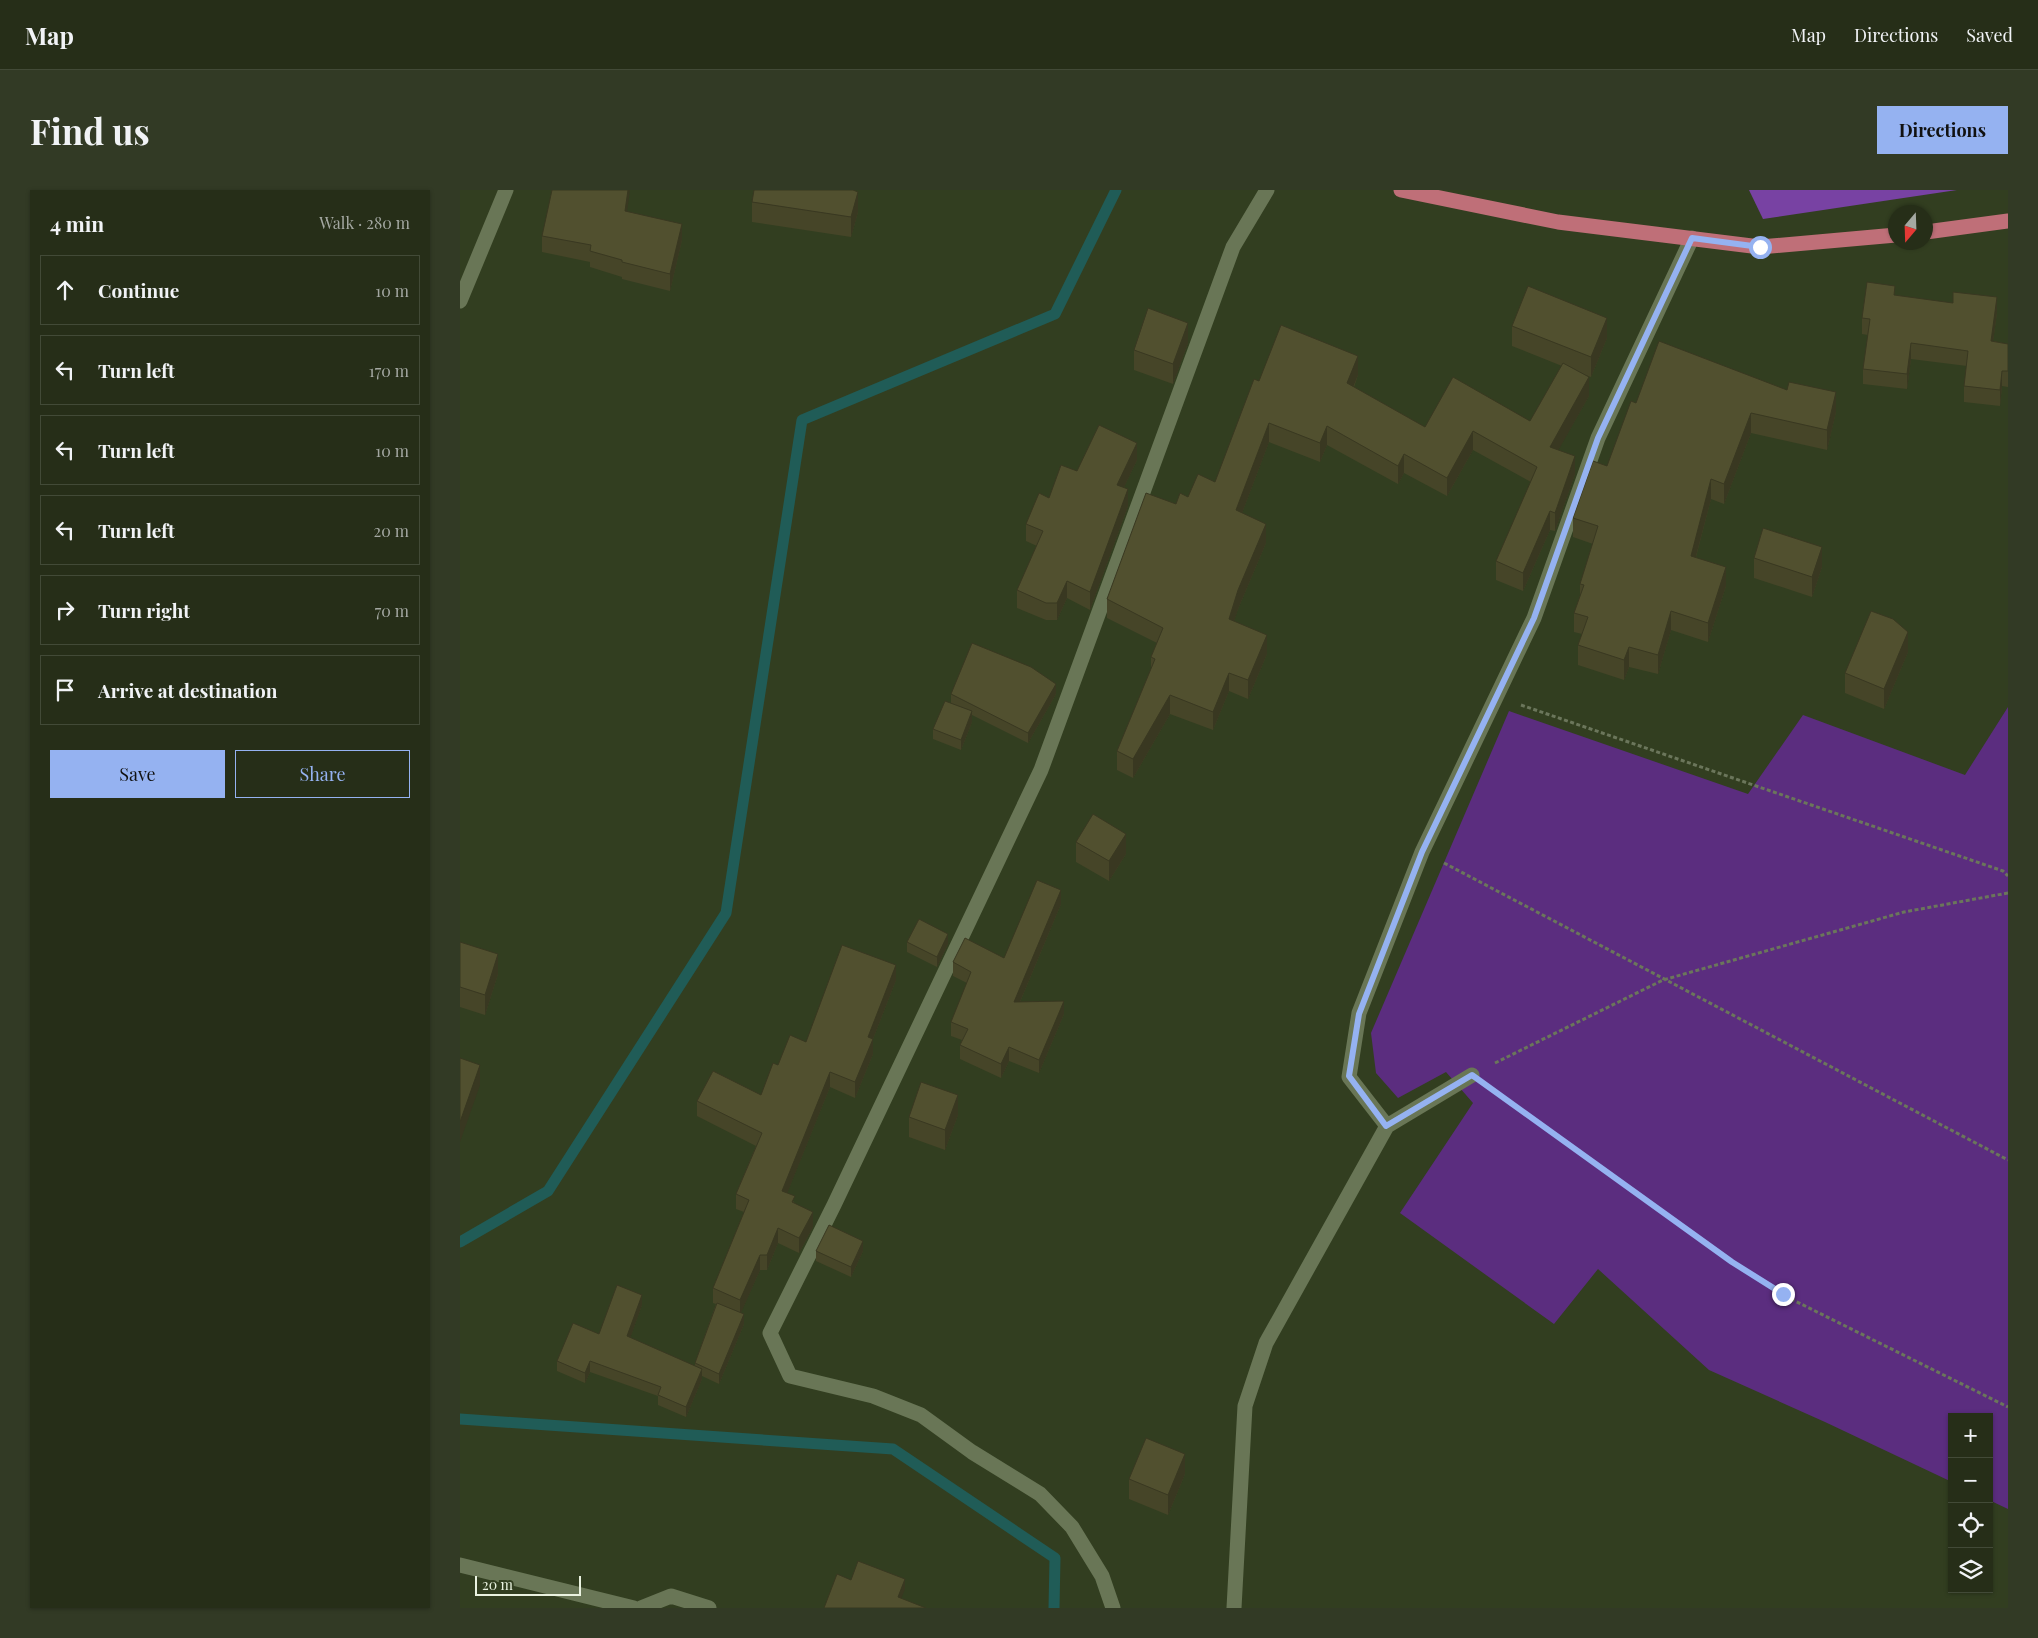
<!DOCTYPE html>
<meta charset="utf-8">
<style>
body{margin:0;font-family:"Playfair Display",serif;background:#323a25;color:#f1f3f6}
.controls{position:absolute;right:15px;bottom:15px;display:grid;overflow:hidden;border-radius:0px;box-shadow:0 1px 4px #0004}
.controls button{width:45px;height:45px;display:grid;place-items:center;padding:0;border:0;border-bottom:1px solid #424a37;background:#262e18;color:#f1f3f6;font:25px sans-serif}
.compass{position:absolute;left:1428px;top:15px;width:45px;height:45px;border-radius:50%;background:#262e18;box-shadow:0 1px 4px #0004;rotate:199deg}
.scale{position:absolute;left:15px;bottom:12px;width:106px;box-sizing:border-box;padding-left:5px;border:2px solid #eaf2e0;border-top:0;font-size:14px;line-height:18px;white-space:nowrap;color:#eaf2e0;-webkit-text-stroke:4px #323e20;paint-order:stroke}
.stop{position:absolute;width:15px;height:15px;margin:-11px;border:4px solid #95b2f1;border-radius:50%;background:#fff}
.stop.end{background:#95b2f1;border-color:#fff;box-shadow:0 1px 5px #0008}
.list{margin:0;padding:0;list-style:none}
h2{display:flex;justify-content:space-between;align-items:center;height:65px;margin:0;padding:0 20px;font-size:21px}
h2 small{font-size:16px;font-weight:400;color:#a4a8a2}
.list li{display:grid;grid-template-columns:32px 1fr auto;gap:15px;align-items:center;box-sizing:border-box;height:70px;margin:0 10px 10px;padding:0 10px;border:1px solid #424a37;border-radius:0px}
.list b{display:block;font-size:19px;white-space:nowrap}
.list em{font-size:16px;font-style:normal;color:#a4a8a2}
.actions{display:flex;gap:10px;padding:15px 20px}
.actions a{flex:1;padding:11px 0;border:1px solid #95b2f1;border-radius:0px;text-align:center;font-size:18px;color:#95b2f1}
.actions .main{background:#95b2f1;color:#111}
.icon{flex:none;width:28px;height:28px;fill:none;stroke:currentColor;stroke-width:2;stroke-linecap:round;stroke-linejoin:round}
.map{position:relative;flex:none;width:1548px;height:1418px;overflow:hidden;border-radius:0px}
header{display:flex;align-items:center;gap:30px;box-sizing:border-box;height:70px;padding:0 25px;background:#262e18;border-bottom:1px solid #424a37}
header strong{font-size:24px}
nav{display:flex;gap:28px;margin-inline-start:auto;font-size:18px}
.intro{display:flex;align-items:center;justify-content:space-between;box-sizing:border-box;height:120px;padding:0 30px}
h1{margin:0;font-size:35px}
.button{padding:12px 22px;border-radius:0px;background:#95b2f1;color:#111;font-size:18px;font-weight:700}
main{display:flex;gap:30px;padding:0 30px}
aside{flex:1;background:#262e18;border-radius:0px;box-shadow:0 1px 4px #0004}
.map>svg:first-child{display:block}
</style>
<header>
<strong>Map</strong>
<nav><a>Map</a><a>Directions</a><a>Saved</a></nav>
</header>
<div class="intro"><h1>Find us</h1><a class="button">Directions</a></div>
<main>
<aside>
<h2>4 min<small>Walk · 280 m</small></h2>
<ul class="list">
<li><svg class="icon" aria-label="ahead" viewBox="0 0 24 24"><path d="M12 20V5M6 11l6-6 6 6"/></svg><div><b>Continue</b></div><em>10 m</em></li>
<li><svg class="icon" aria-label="left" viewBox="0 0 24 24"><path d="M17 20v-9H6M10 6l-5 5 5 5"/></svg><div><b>Turn left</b></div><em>170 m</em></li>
<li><svg class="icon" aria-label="left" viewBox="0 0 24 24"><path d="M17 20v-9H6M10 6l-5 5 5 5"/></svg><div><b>Turn left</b></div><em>10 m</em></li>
<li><svg class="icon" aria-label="left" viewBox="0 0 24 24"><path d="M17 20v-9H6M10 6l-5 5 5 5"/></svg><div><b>Turn left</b></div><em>20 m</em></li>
<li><svg class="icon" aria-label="right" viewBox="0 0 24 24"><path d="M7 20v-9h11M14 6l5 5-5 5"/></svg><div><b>Turn right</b></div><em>70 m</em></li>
<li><svg class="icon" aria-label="arrive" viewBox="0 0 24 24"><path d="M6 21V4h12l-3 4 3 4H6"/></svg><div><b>Arrive at destination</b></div></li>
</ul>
<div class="actions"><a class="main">Save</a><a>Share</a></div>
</aside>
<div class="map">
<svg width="1548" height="1418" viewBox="0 0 1548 1418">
<rect width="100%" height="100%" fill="#323e20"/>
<path fill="#5b2d7f" d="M 1548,517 L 1548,1319 L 1529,1310 L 1529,1227 L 1492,1227 L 1492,1292 L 1365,1232 L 1249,1180 L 1138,1079 L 1094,1134 L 940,1023 L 1013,913 L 986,882 L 938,908 L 916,883 L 911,843 L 1049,521 L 1288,604 L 1343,525 L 1505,585 Z"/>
<path fill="#7842a3" d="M 1289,0 L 1497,0 L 1303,29 Z"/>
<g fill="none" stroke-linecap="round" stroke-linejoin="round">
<path stroke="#205c57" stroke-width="11" d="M 0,1052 L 88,1001 L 266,723 L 342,230 L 595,124 L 656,0
M 0,1229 L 433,1259 L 595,1368 L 594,1418"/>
<path stroke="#6b765b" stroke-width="3" stroke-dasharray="4 2.5" stroke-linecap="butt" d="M 1061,515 L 1543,681 L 1548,686
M 984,673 L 1548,970
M 1035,873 L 1203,790 L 1444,722 L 1548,703
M 1033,900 L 1272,1072 L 1323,1105 L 1548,1217"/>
<path stroke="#697656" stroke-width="15" d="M 0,111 L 46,0
M 1012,885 L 927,936 L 889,887 L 899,823 L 962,662 L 1074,428 L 1138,248 L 1232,48
M 0,1375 L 174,1418
M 181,1418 L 211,1406 L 249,1418
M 653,1418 L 642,1386 L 612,1337 L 580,1304 L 512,1262 L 461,1225 L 413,1206 L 330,1186 L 310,1143 L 374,1015 L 581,580 L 773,57 L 807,0
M 774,1418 L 785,1216 L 806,1153 L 927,936"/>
<path stroke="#bf6f78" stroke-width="15" d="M 941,0 L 1098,32 L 1300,57 L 1436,45
M 1466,42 L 1548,31"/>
</g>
<path fill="#464528" d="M 292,12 L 398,22 L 391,47 L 292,32 Z
M 167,22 L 222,50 L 210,101 L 162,89 L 162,87 L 130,77 L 130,72 L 82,62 L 82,46 Z
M 1435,105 L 1537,123 L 1533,151 L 1548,154 L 1548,197 L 1542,196 L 1540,216 L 1504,212 L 1504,196 L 1507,176 L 1451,169 L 1447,199 L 1403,194 L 1403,179 L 1408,145 L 1402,144 L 1402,128 Z
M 1052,136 L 1147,148 L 1131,187 L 1125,185 L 1129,206 L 1098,260 L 1115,284 L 1095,341 L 1090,340 L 1063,401 L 1036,390 L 1036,371 L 1071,292 L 1013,260 L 987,306 L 944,283 L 938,294 L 867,255 L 860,272 L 809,252 L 782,323 L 806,353 L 778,419 L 774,431 L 807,464 L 788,509 L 769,501 L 753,540 L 710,524 L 673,588 L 657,580 L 657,561 L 691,479 L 691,467 L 697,453 L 647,428 L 647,409 L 716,314 L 755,292 L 799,191 L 898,185 L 894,197 L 965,237 L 1070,231 L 1102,176 L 1052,156 Z
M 728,153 L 713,194 L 674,180 L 674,160 Z
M 1176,213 L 1376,222 L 1367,260 L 1291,243 L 1264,314 L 1251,309 L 1236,367 L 1266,396 L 1248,452 L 1211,440 L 1198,484 L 1169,477 L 1164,490 L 1118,475 L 1118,455 L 1122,444 L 1114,442 L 1114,423 L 1120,406 L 1120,394 L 1133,354 L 1113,347 L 1113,328 L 1147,276 Z
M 677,270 L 664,297 L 668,316 L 630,420 L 607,408 L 597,430 L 586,430 L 557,418 L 557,400 L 577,356 L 566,351 L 566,334 L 589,308 L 617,281 Z
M 1294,368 L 1362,377 L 1352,407 L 1294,388 Z
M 1448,462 L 1424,519 L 1385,503 L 1385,483 Z
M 491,504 L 596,504 L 568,553 L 512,525 L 512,532 L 501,560 L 473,549 L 473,539 L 491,513 Z
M 616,652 L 666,664 L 649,691 L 616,672 Z
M 601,714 L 560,812 L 604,824 L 579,883 L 549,871 L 541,888 L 500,869 L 500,855 L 502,850 L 491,846 L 491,832 L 507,793 L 493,786 L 493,772 L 544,768 Z
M 0,752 L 38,784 L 25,825 L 0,817 Z
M 447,752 L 488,754 L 477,777 L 447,762 Z
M 436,790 L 413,849 L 413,864 L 395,908 L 370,897 L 327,1003 L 353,1037 L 339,1063 L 318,1053 L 307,1080 L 300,1080 L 281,1122 L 284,1134 L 259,1194 L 242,1186 L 242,1189 L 226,1227 L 198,1215 L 198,1206 L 130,1182 L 125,1193 L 97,1181 L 97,1171 L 182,1115 L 170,1148 L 235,1176 L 235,1173 L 256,1114 L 253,1113 L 253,1098 L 284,1022 L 276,1019 L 276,1004 L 296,956 L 237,926 L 237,911 L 301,905 L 318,875 L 346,852 Z
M 498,925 L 485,960 L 449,947 L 449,927 Z
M 356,1061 L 403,1061 L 391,1087 L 356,1071 Z
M 725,1284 L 708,1325 L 669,1309 L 669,1289 Z"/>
<path fill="#393821" d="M 168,0 L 170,0 L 165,38 L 165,21 Z
M 398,2 L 398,22 L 391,47 L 391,27 Z
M 222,34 L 222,50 L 210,101 L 210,84 Z
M 1537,107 L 1537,123 L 1531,166 L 1531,151 Z
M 1147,128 L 1147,148 L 1131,187 L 1131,167 Z
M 728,133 L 728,153 L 713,194 L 713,174 Z
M 1451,153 L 1451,169 L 1447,199 L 1447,184 Z
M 898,166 L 898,185 L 887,212 L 887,193 Z
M 1542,181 L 1542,196 L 1540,216 L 1540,200 Z
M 1129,187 L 1129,206 L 1090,275 L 1090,257 Z
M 1376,202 L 1376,222 L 1367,260 L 1367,240 Z
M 1291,223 L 1291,243 L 1264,314 L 1264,294 Z
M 809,233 L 809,252 L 776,339 L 776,320 Z
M 867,236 L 867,255 L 860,272 L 860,253 Z
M 1013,241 L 1013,260 L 987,306 L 987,288 Z
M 677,253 L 677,270 L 657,312 L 657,295 Z
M 944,264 L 944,283 L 938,294 L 938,276 Z
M 1115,266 L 1115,284 L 1095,341 L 1095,323 Z
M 1251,289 L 1251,309 L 1231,385 L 1231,366 Z
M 668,299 L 668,316 L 630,420 L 630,402 Z
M 1090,321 L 1090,340 L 1063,401 L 1063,383 Z
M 806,334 L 806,353 L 778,419 L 769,448 L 769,429 L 778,400 Z
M 1362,357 L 1362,377 L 1352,407 L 1352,387 Z
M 1266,377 L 1266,396 L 1248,452 L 1248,433 Z
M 607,391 L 607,408 L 597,430 L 597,413 Z
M 1211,421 L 1211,440 L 1198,484 L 1198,465 Z
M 1448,442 L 1448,462 L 1424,519 L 1424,499 Z
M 807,445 L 807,464 L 788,509 L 788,490 Z
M 1169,457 L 1169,477 L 1164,490 L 1164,470 Z
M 769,483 L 769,501 L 753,540 L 753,522 Z
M 596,494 L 596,504 L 568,553 L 568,543 Z
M 710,505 L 710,524 L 673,588 L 673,569 Z
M 512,521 L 512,532 L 501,560 L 501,550 Z
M 666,644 L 666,664 L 649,691 L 649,671 Z
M 601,700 L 601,714 L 554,826 L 554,812 Z
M 488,744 L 488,754 L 477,777 L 477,767 Z
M 38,764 L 38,784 L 25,825 L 25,805 Z
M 436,775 L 436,790 L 413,849 L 413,864 L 395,908 L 395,892 L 408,847 Z
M 604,811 L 604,824 L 579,883 L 579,870 Z
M 549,857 L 549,871 L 541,888 L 541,874 Z
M 20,875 L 20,895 L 0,952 L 0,932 Z
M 370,882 L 370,897 L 322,1016 L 322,1001 Z
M 498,905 L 498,925 L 485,960 L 485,940 Z
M 353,1022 L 353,1037 L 339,1063 L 339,1048 Z
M 318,1038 L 318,1053 L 307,1080 L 307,1065 Z
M 403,1051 L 403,1061 L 391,1087 L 391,1077 Z
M 300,1065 L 300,1080 L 280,1125 L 280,1110 Z
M 182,1105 L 182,1115 L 167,1157 L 167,1146 Z
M 284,1124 L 284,1134 L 259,1194 L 259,1184 Z
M 130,1171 L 130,1182 L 125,1193 L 125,1183 Z
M 242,1179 L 242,1189 L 226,1227 L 226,1217 Z
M 725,1264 L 725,1284 L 708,1325 L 708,1305 Z
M 445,1389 L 445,1399 L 438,1417 L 438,1407 Z"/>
<path fill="#51502f" stroke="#393821" d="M 92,0 L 168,0 L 165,21 L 222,34 L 210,84 L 162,72 L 162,70 L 130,61 L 131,55 L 82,46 Z
M 294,0 L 393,0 L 398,2 L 391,27 L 292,12 Z
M 1407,92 L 1435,96 L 1434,105 L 1493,113 L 1493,102 L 1537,107 L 1531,151 L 1548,154 L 1548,181 L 1542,181 L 1540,200 L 1504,196 L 1508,161 L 1451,153 L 1447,184 L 1403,179 L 1410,129 L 1402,128 Z
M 1068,96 L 1147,128 L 1131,167 L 1052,136 Z
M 688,118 L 728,133 L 713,174 L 674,160 Z
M 821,135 L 898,166 L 887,193 L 965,237 L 993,187 L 1070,231 L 1103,173 L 1129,187 L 1090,257 L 1115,266 L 1095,323 L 1090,321 L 1063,383 L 1036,371 L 1077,277 L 1013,241 L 987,288 L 944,264 L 938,276 L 867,236 L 860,253 L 809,233 L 776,320 L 806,334 L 778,400 L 769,429 L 807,445 L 788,490 L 769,483 L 753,522 L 710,505 L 673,569 L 657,561 L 695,469 L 691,467 L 703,438 L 647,409 L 686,303 L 716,314 L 720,303 L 728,307 L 738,284 L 755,292 L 794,189 L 799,191 Z
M 1199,151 L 1327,200 L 1329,192 L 1376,202 L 1367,240 L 1291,223 L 1264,294 L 1251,289 L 1231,366 L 1266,377 L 1248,433 L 1211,421 L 1198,465 L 1169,457 L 1164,470 L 1118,455 L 1128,427 L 1114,423 L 1124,395 L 1120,394 L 1138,336 L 1113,328 L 1133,271 L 1147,276 L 1171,211 L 1176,213 Z
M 639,235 L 677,253 L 657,295 L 668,299 L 630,402 L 607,391 L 597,413 L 586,413 L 557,400 L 583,341 L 566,334 L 579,303 L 589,308 L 601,275 L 617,281 Z
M 1303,338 L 1362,357 L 1352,387 L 1294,368 Z
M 1411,421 L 1433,429 L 1448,442 L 1424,499 L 1385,483 Z
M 512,453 L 571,477 L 596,494 L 568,543 L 491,504 Z
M 485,511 L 512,521 L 501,550 L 473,539 Z
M 633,624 L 666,644 L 649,671 L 616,652 Z
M 577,690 L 601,700 L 554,812 L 604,811 L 579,870 L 549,857 L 541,874 L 500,855 L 508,839 L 491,832 L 511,782 L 493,772 L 505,748 L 544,768 Z
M 459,729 L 488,744 L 477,767 L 447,752 Z
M 0,752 L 38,764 L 25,805 L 0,797 Z
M 382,755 L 436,775 L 408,847 L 413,849 L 395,892 L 370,882 L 322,1001 L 335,1006 L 332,1012 L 353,1022 L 339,1048 L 318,1038 L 307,1065 L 300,1065 L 280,1110 L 253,1098 L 289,1010 L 276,1004 L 302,943 L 237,911 L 253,881 L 301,905 L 313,873 L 318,875 L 330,845 L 346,852 Z
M 0,868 L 20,875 L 0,932 Z
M 461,892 L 498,905 L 485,940 L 449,927 Z
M 369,1035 L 403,1051 L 391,1077 L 356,1061 Z
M 157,1095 L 182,1105 L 167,1146 L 242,1179 L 226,1217 L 198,1205 L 201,1197 L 130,1171 L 125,1183 L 97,1171 L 113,1133 L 139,1144 Z
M 257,1113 L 284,1124 L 259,1184 L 235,1173 Z
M 686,1248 L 725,1264 L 708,1305 L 669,1289 Z
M 398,1371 L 445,1389 L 438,1407 L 466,1418 L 364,1418 L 377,1384 L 391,1390 Z"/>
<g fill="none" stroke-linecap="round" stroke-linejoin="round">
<path stroke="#95b2f1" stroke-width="6" d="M 1300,57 L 1232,48 L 1138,248 L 1074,428 L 962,662 L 899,824 L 889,886 L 926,936 L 1012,885 L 1272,1072 L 1323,1104"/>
</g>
</svg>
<div class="controls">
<button>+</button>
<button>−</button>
<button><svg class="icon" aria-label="locate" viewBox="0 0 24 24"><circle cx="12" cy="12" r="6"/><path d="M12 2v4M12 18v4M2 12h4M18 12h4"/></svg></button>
<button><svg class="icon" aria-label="layers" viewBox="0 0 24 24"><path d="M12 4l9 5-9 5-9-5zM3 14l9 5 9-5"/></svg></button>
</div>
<svg class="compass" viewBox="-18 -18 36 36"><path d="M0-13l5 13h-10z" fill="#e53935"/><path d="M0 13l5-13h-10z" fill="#a4a8a2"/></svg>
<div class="scale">20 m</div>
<div class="stop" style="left:1300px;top:57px"></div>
<div class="stop end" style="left:1323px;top:1104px"></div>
</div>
</main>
